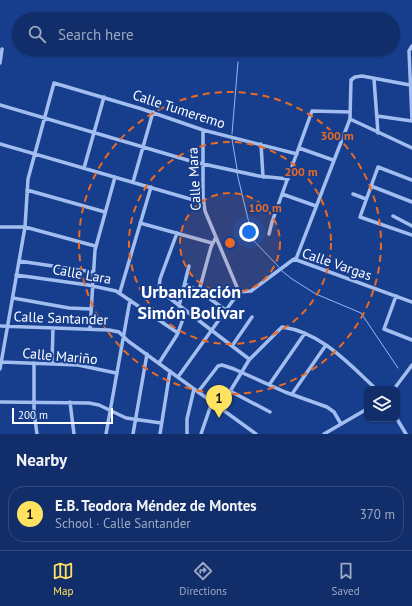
<!DOCTYPE html>
<meta charset="utf-8">
<style>
body{margin:0;font-family:"PT Sans",sans-serif;background:#1a3670;color:#f1f3f6}
.controls{position:absolute;right:12px;bottom:12px;display:grid;overflow:hidden;border-radius:8px;box-shadow:0 1px 3px #0004}
.controls button{width:36px;height:36px;display:grid;place-items:center;padding:0;border:0;border-bottom:1px solid #304a7e;background:#112e6a;color:#f1f3f6;font:20px sans-serif}
.scale{position:absolute;left:12px;bottom:10px;width:101px;box-sizing:border-box;padding-left:4px;border:2px solid #fff;border-top:0;font-size:11px;line-height:14px;white-space:nowrap;color:#fff;-webkit-text-stroke:3px #173e8d;paint-order:stroke}
.you{position:absolute;left:249px;top:232px;width:14px;height:14px;margin:-10px;border:3px solid #fff;border-radius:50%;background:#1a73e8;box-shadow:0 0 0 6px #1a73e833}
.badge{display:grid;place-items:center;width:26px;height:26px;border-radius:50%;background:#ffe260;color:#111;font-size:13px;font-weight:700}
.pin{position:absolute;translate:-50% -33px;filter:drop-shadow(0 1px 2px #0008)}
.pin::after{content:'';position:absolute;top:21px;width:14px;height:12px;background:inherit;clip-path:polygon(0 0,100% 0,50% 100%)}
.list{margin:0;padding:0;list-style:none}
h2{display:flex;justify-content:space-between;align-items:center;height:52px;margin:0;padding:0 16px;font-size:17px}
h2 small{font-size:13px;font-weight:400;color:#9ca8c1}
.list li{display:grid;grid-template-columns:26px 1fr auto;gap:12px;align-items:center;box-sizing:border-box;height:56px;margin:0 8px 8px;padding:0 8px;border:1px solid #304a7e;border-radius:16px}
.list b{display:block;font-size:15px;white-space:nowrap}
.list p{margin:0;font-size:13px;white-space:nowrap;color:#9ca8c1}
.list em{font-size:13px;font-style:normal;color:#9ca8c1}
.icon{flex:none;width:22px;height:22px;fill:none;stroke:currentColor;stroke-width:2;stroke-linecap:round;stroke-linejoin:round}
.map{position:relative;flex:none;width:412px;height:434px;overflow:hidden}
.search{position:absolute;background:#112e6a;box-shadow:0 1px 3px #0004;left:12px;right:12px;top:12px;height:44px;display:flex;align-items:center;gap:10px;box-sizing:border-box;padding:0 14px;border-radius:22px;color:#9ca8c1;font-size:15px}
.sheet{height:116px;background:#112e6a}
nav{display:flex;justify-content:space-around;align-items:center;box-sizing:border-box;height:56px;border-top:1px solid #304a7e;background:#112e6a;font-size:11px;color:#9ca8c1}
nav a{display:grid;justify-items:center;gap:2px}
nav .on{color:#ffe260}
.map>svg:first-child{display:block}
</style>
<div class="map">
<svg width="412" height="434" viewBox="0 0 412 434">
<rect width="100%" height="100%" fill="#173e8d"/>
<g fill="none" stroke-linecap="round" stroke-linejoin="round">
<path stroke="#94b6f2" stroke-width="1" d="M 232,134 L 238,62
M 232,139 L 237,169
M 237,173 L 253,240 L 279,267
M 282,271 L 292,279 L 316,294 L 361,313 L 398,368"/>
<path stroke="#a2bdef" stroke-width="3.5" d="M 412,46 L 409,51 L 412,120
M 0,63 L 2,49
M 374,79 L 378,133
M 0,105 L 194,162 L 259,176 L 288,179
M 377,116 L 412,121
M 350,119 L 412,148
M 203,130 L 203,197 L 205,211 L 239,292
M 0,144 L 204,203
M 261,144 L 263,177
M 299,148 L 333,160
M 84,168 L 104,97
M 412,180 L 378,167 L 360,217 L 412,235
M 133,182 L 153,112
M 371,186 L 412,202
M 27,190 L 105,212
M 282,194 L 316,206
M 353,194 L 366,199
M 393,216 L 412,226
M 140,223 L 212,243
M 0,227 L 25,227 L 95,246
M 177,233 L 160,279 L 159,290 L 249,359
M 269,234 L 272,222 L 312,111 L 350,112
M 296,259 L 350,119 L 351,80 L 355,77 L 362,76 L 410,85
M 19,261 L 93,272
M 16,275 L 88,285 L 116,291 L 178,333
M 185,284 L 199,291 L 227,311
M 199,291 L 211,247 L 216,237
M 120,292 L 151,187
M 239,292 L 251,291 L 294,259 L 412,302
M 396,296 L 384,329 L 412,340
M 13,298 L 69,308 L 91,309
M 179,306 L 189,266
M 0,326 L 109,330 L 119,332 L 128,341 L 256,434
M 90,329 L 95,250 L 115,177
M 232,346 L 252,317
M 1,362 L 78,365 L 116,373
M 34,363 L 34,412 L 37,434
M 159,363 L 177,335 L 186,311
M 52,364 L 53,328
M 0,369 L 25,227 L 28,179 L 54,83 L 142,109 L 203,130 L 297,154
M 178,377 L 239,292
M 269,385 L 305,333
M 394,389 L 412,365
M 230,391 L 270,412
M 198,392 L 218,366 L 222,365 L 234,369 L 285,392 L 327,407 L 334,412 L 341,424
M 292,394 L 326,345
M 0,402 L 89,403 L 99,405 L 126,418 L 161,423
M 70,402 L 74,434
M 220,408 L 249,360 L 282,327 C 321,332 349,364 376,389
M 397,419 L 406,434
M 106,434 L 130,300
M 133,434 L 147,354
M 160,434 L 170,371
M 187,434 L 187,419 L 194,389
M 201,434 L 212,402
M 324,434 L 367,409"/>
</g>
<circle cx="230" cy="243" r="50" fill="#ea6a24" fill-opacity=".12"/>
<g fill="none" stroke="#ea6a24" stroke-width="2" stroke-dasharray="7 5">
<circle cx="230" cy="243" r="50"/>
<circle cx="230" cy="243" r="101"/>
<circle cx="230" cy="243" r="151"/>
</g>
<g text-anchor="middle" dominant-baseline="central" stroke-width="4" stroke-linejoin="round" paint-order="stroke">
<g font-size="14" fill="#fff" stroke="#173e8d">
<text transform="translate(179 109) rotate(18)">Calle Tumeremo</text>
<text transform="translate(194 179) rotate(-93)">Calle Mara</text>
<text transform="translate(337 264) rotate(19)">Calle Vargas</text>
<text transform="translate(82 274) rotate(10)">Calle Lara</text>
<text transform="translate(61 318) rotate(2)">Calle Santander</text>
<text transform="translate(60 356) rotate(5)">Calle Mariño</text>
</g>
<g font-size="18" font-weight="bold" fill="#fff" stroke="#173e8d">
<text x="191" y="291">Urbanización<tspan x="191" dy="21">Simón Bolívar</tspan></text>
</g>
</g>
<circle cx="230" cy="243" r="6" fill="#ea6a24" stroke="#173e8d" stroke-width="2"/>
<g font-size="12" text-anchor="middle" font-weight="bold" fill="#ea6a24" stroke="#173e8d" stroke-width="4" stroke-linejoin="round" paint-order="stroke">
<text x="337" y="140">300 m</text>
<text x="301" y="176">200 m</text>
<text x="265" y="212">100 m</text>
</g>
</svg>
<div class="controls">
<button><svg class="icon" aria-label="layers" viewBox="0 0 24 24"><path d="M12 4l9 5-9 5-9-5zM3 14l9 5 9-5"/></svg></button>
</div>
<div class="scale">200 m</div>
<div class="you"></div>
<div class="pin badge" style="left:219px;top:418px">1</div>
<div class="search"><svg class="icon" aria-label="search" viewBox="0 0 24 24"><circle cx="10" cy="10" r="6"/><path d="M15 15l6 6"/></svg>Search here</div>
</div>
<section class="sheet">
<h2>Nearby<small></small></h2>
<ul class="list">
<li><span class="badge">1</span><div><b>E.B. Teodora Méndez de Montes</b><p>School · Calle Santander</p></div><em>370 m</em></li>
</ul>
</section>
<nav>
<a class="on"><svg class="icon" aria-label="map" viewBox="0 0 24 24"><path d="M3 6l6-2 6 2 6-2v14l-6 2-6-2-6 2zM9 4v14M15 6v14"/></svg>Map</a>
<a><svg class="icon" aria-label="directions" viewBox="0 0 24 24"><path d="M12 3l9 9-9 9-9-9zM9 14v-3h6M13 9l2 2-2 2"/></svg>Directions</a>
<a><svg class="icon" aria-label="saved" viewBox="0 0 24 24"><path d="M7 4h10v16l-5-4-5 4z"/></svg>Saved</a>
</nav>
